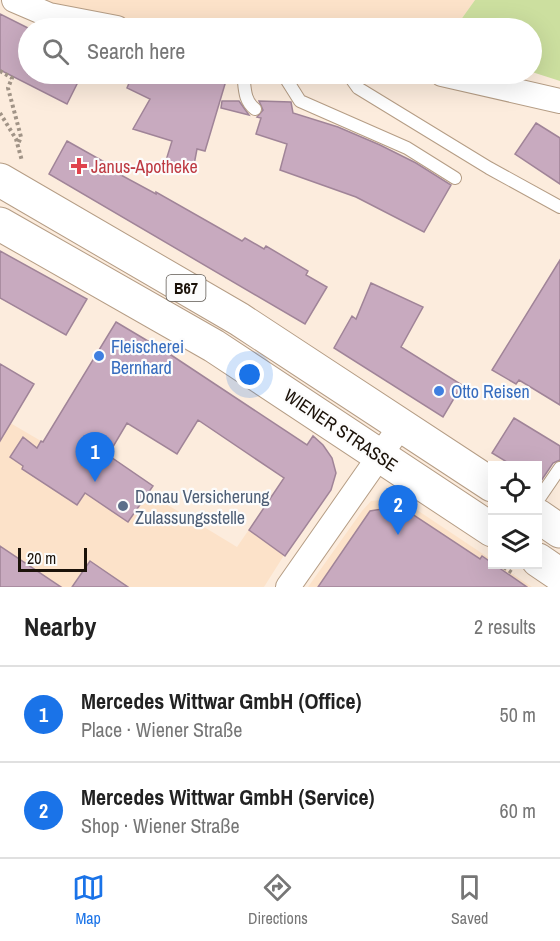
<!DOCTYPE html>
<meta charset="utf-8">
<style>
body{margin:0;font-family:"Archivo Narrow",sans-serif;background:#f2f2f2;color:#222}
.controls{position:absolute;right:18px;bottom:18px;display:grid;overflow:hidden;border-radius:0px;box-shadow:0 6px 24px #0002}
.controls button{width:54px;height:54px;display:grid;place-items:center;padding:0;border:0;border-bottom:2px solid #e0e0e0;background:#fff;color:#222;font:30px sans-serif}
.scale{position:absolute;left:18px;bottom:15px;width:69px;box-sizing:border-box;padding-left:6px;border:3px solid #1b1209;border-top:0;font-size:16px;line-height:21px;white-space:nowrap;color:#1b1209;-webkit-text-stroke:4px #fcfcfc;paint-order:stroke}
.you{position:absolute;left:250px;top:375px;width:21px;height:21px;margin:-15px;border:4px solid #fff;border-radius:50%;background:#1a73e8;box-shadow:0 0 0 9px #1a73e833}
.badge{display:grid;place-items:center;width:39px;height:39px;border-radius:50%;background:#1a73e8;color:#fff;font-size:20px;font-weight:700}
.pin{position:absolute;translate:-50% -50px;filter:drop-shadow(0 2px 3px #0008)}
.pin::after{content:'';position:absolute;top:32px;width:21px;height:18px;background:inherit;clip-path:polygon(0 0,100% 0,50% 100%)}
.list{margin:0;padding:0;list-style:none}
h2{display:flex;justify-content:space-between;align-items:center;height:78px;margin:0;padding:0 24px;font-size:26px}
h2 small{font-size:20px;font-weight:400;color:#767676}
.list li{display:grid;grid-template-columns:39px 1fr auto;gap:18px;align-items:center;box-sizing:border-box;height:96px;padding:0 24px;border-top:2px solid #e0e0e0}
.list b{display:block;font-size:22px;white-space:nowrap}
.list p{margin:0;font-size:20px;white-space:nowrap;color:#767676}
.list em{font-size:20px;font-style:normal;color:#767676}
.icon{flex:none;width:33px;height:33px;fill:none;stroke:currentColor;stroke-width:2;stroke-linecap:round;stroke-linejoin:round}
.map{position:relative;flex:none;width:560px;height:587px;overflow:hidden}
.search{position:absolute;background:#fff;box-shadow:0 6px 24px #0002;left:18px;right:18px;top:18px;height:66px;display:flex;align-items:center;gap:15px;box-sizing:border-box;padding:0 21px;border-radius:33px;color:#767676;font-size:22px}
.sheet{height:270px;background:#fff}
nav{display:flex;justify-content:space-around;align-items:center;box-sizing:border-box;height:84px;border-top:2px solid #e0e0e0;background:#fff;font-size:16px;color:#767676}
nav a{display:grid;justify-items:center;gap:3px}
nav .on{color:#1a73e8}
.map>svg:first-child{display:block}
</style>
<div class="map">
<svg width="560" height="587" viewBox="0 0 560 587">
<rect width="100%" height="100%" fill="#fcecdd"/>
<path fill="#fce2c9" d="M 29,0 L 475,0 L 455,28 L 139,28 L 49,10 Z
M 0,417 L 41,441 L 95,478 L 110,456 L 153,486 L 148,493 L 237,547 L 313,436 L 323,445 L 332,458 L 336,473 L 264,587 L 0,587 Z
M 399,498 L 492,560 L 492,564 L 499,565 L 532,587 L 308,587 L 362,511 L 371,501 Z"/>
<path fill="#ccdf9f" d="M 475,0 L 560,0 L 560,81 L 532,72 L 532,28 L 455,28 Z"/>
<path fill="#c8aabf" stroke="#a08498" stroke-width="1.5" d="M 0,14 L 28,28 L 28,74 L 82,74 L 67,104 L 0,70 Z
M 133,74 L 228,74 L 205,151 L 197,149 L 194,165 L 188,167 L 186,172 L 164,167 L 172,141 L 133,129 L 150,99 L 127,88 Z
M 222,101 L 239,101 L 249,115 L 221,108 Z
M 259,101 L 291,102 L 293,113 L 338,127 L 380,145 L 416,163 L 451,185 L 424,232 L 356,197 L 280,170 L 287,144 L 256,134 L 261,118 L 257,117 L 263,110 Z
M 536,123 L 560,138 L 560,184 L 515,154 Z
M 67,141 L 108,164 L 106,167 L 156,194 L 156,192 L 242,241 L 245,238 L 264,249 L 266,246 L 308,271 L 306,275 L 327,287 L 305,324 L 49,174 Z
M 0,251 L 87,299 L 66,335 L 0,298 Z
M 560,260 L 560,405 L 519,380 L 516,384 L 492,370 Z
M 371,283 L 423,307 L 401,347 L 462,385 L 443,417 L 334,348 L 352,316 L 356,319 Z
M 116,322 L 168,353 L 307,445 L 313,436 L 323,445 L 332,458 L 336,473 L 331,490 L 285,556 L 249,530 L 284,478 L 198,420 L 177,454 L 127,423 L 108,455 L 153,486 L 128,522 L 85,493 L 77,505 L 22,469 L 23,466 L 10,457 L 23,437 L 37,448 L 41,441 L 43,442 Z
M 0,364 L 34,384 L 0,441 Z
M 514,418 L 560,446 L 560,460 L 553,463 L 541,481 L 537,479 L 537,465 L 512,465 L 492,453 Z
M 400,506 L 480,559 L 482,556 L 527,587 L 318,587 L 370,511 Z
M 0,546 L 61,587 L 0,587 Z
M 90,561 L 128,587 L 72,587 Z"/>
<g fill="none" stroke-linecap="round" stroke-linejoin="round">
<defs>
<path id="lane" d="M 250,74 L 244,82 C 245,93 246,102 255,109
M 283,74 L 300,101 L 407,148 L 455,178
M 348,74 L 358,88 L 489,168 L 560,207
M 538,500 L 560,468"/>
<path id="street" d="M 14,0 L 49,15 L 117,28
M 442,74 L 560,101
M 288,587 L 402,424"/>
<path id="primary" d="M 0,180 L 239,319 L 492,485
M 0,224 L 214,346 L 492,530
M 538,516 L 560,531
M 538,560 L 560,575"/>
</defs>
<use href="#lane" stroke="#b59d85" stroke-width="14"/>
<use href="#street" stroke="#b59d85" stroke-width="26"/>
<use href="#primary" stroke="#b59d85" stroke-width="35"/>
<path stroke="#a19487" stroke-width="4" stroke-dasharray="3 3" stroke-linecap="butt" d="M 0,71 L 12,78 L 8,88 L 21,137 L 18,144
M 0,113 L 16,139 L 22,161
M 499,564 L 514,574"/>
<use href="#lane" stroke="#fff" stroke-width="12"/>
<use href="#street" stroke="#fff" stroke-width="24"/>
<use href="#primary" stroke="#fff" stroke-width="33"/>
</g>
<path fill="#e0444e" stroke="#fcfcfc" stroke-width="2" d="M76 157h6v6h6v6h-6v6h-6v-6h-6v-6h6z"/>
<g fill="#3f7fe0" stroke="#fcfcfc" stroke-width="2">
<circle cx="99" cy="356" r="6"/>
<circle cx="439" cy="391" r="6"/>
</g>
<circle fill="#5c6f8a" stroke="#fcfcfc" stroke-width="2" cx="123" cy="506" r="6"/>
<g text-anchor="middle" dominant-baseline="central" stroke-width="4.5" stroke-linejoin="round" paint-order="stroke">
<rect fill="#fcfcfc" stroke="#5e5852" stroke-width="1.5" x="166.5" y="275" width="39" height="26" rx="4.5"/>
<g font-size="16" font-weight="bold" fill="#1b1209">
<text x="186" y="288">B67</text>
</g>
<g font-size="18" fill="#be3a42" stroke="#fcfcfc" text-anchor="start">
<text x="91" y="166">Janus-Apotheke</text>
</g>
<g font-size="18" fill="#366cbe" stroke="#fcfcfc" text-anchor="start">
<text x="111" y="346">Fleischerei<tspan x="111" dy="21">Bernhard</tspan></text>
<text x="451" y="391">Otto Reisen</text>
</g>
<g font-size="18" fill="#1b1209" stroke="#fcfcfc">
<text transform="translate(341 430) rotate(34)">WIENER STRASSE</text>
</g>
<g font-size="18" fill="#4e5e75" stroke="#fcfcfc" text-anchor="start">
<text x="135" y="496">Donau Versicherung<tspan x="135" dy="21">Zulassungsstelle</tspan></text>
</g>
</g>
</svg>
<div class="controls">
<button><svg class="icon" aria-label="locate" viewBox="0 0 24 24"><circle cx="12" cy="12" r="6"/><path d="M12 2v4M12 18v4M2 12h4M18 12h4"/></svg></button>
<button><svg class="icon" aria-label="layers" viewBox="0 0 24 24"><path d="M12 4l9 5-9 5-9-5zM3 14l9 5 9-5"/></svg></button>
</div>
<div class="scale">20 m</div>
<div class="you"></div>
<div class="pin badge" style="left:95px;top:482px">1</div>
<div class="pin badge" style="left:398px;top:535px">2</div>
<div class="search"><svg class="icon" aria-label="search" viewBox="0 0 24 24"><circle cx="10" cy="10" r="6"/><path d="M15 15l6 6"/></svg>Search here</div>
</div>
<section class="sheet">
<h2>Nearby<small>2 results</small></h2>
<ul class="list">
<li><span class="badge">1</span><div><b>Mercedes Wittwar GmbH (Office)</b><p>Place · Wiener Straße</p></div><em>50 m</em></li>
<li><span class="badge">2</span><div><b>Mercedes Wittwar GmbH (Service)</b><p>Shop · Wiener Straße</p></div><em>60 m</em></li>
</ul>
</section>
<nav>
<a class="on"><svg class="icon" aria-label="map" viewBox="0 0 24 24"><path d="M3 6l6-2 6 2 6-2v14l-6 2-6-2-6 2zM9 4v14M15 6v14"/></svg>Map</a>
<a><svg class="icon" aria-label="directions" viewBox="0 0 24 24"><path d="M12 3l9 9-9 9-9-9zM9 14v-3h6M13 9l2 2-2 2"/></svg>Directions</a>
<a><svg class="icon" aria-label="saved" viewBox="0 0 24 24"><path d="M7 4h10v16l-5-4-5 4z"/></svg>Saved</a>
</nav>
